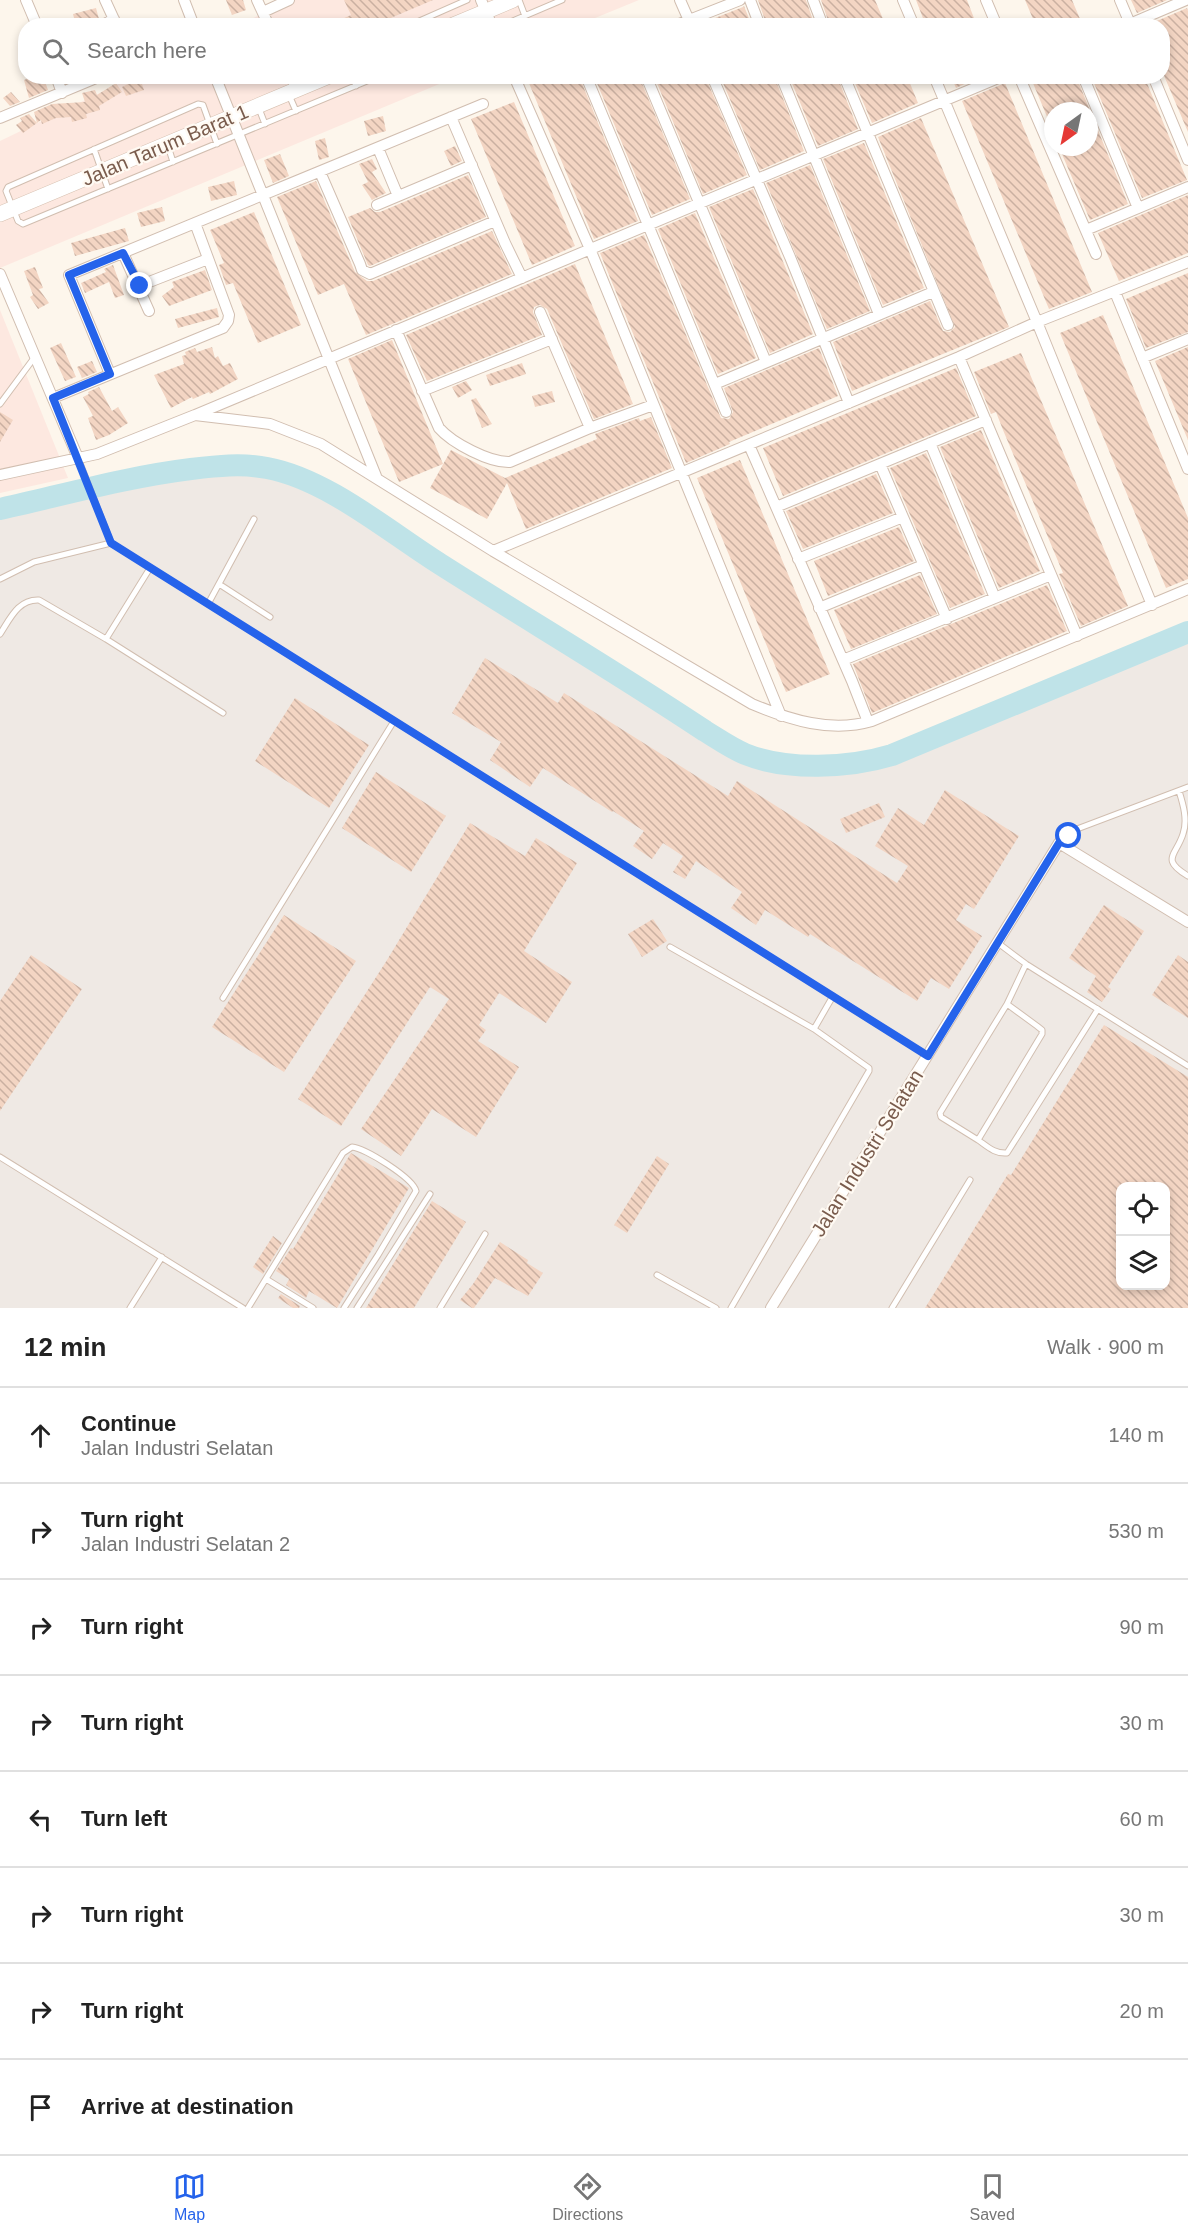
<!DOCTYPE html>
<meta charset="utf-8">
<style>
body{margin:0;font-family:Arial,sans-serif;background:#f6f6f6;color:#222}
.controls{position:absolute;right:18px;bottom:18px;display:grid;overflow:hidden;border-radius:12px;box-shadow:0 3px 9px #0003}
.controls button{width:54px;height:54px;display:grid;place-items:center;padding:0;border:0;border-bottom:2px solid #e0e0e0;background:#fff;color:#222;font:30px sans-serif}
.compass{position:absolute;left:1044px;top:102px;width:54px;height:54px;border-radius:50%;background:#fff;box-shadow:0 3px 9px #0003;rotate:213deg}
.stop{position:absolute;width:18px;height:18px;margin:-14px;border:4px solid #2563eb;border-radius:50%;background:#fff}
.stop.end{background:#2563eb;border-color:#fff;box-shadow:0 2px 6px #0008}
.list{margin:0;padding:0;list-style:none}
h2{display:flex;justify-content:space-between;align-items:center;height:78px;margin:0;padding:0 24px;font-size:26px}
h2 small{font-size:20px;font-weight:400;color:#767676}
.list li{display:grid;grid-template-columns:39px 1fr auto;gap:18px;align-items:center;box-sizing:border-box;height:96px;padding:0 24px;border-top:2px solid #e0e0e0}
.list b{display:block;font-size:22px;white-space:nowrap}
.list p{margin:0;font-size:20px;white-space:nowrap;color:#767676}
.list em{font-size:20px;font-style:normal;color:#767676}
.icon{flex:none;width:33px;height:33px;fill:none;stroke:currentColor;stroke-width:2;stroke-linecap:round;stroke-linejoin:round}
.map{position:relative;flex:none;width:1188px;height:1308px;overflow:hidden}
.search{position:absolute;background:#fff;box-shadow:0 3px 9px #0003;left:18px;right:18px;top:18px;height:66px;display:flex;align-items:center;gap:15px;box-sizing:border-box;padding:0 21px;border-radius:24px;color:#767676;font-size:22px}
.sheet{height:846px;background:#fff}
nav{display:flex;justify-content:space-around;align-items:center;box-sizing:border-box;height:84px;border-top:2px solid #e0e0e0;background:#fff;font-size:16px;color:#767676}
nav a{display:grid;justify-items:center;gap:3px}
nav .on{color:#2563eb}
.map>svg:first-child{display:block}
</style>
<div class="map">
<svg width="1188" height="1308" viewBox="0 0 1188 1308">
<defs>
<pattern id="building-back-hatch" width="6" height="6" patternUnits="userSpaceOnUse" patternTransform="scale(1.5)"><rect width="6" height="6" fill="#f3d5c3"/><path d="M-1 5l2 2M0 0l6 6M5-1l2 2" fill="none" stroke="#cab0a1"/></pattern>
</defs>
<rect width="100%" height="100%" fill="#fdf6ec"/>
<path fill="#fde8e0" d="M 290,0 L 639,0 L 578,25 L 237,26 Z
M 133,77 L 456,77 L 0,268 L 0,141 Z
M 0,310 L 68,478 L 0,493 Z"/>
<path fill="#efe9e4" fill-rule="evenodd" d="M 230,464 L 267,467 L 316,485 L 746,754 L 801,766 L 850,764 L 879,759 L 1188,631 L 1188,1308 L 0,1308 L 0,512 ZM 1120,1186 L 1166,1186 L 1166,1286 L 1120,1286 Z"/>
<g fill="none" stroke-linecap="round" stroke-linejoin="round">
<path stroke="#bfe3e8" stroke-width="22" d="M 0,509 C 63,495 126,477 191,469 C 216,466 242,463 267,468 C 327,479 389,532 440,564 C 528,620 618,673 705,731 C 718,739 731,748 745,754 C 787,771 849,768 892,755 L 1188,632"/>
</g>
<path fill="url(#building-back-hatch)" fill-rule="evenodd" d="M 226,0 L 243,0 L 246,10 L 232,15 Z
M 344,0 L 433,0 L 372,26 L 326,26 L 351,15 Z
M 758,0 L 806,0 L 815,26 L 767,26 Z
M 821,0 L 875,0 L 886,26 L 830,26 Z
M 916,0 L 967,0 L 977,26 L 926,26 Z
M 1025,0 L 1072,0 L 1083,26 L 1036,26 Z
M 1131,0 L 1167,0 L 1137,13 Z
M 744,6 L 752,26 L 700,24 L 743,7 Z
M 96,8 L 99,19 L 94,23 L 76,26 L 73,14 Z
M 1187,8 L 1188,11 L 1188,132 L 1162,71 L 1162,26 L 1145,26 Z
M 34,76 L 43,76 L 48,90 L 29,98 L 24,80 Z
M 526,76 L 579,76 L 638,221 L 594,239 Z
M 594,76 L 639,76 L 690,199 L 652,215 Z
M 654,76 L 705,76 L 747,175 L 703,194 Z
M 720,76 L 774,76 L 804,151 L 760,170 Z
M 789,76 L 837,76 L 858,129 L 818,146 Z
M 852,76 L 907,76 L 918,103 L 872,123 Z
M 951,76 L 982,76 L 956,88 Z
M 1030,76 L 1076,76 L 1128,204 L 1090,220 L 1059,147 L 1089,147 L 1089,111 L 1053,111 L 1053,131 Z
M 1091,76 L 1144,76 L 1187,180 L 1142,198 Z
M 140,78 L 144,90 L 126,96 L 122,87 Z
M 116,83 L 122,92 L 99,106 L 100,110 L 86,114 L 87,118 L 72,122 L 71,117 L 56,118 L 42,124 L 41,120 L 37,123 L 34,112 L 52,104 L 85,102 L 82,93 L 95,90 L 97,95 Z
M 1005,83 L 1092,292 L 1049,309 L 962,101 Z
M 11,92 L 20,102 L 10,106 L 3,98 Z
M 514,102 L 575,246 L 532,265 L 471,119 Z
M 29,114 L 37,123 L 23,133 L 16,125 L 22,121 L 20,118 Z
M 383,116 L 386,131 L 368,136 L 364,121 Z
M 921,118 L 1009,327 L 852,391 L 833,342 L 930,301 L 943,331 L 950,332 L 955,327 L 878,137 Z
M 325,138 L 329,157 L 319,160 L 315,141 Z
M 864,143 L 924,288 L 883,305 L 823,159 Z
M 455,146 L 462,161 L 451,166 L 444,151 Z
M 280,154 L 289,176 L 273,183 L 264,160 Z
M 372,159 L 377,169 L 372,172 L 386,193 L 372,200 L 362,185 L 368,182 L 359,164 Z
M 810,165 L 870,311 L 827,329 L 766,183 Z
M 468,175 L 486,217 L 370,266 L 368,265 L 348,217 L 370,208 L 375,212 L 380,212 Z
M 234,181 L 237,195 L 211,201 L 208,187 Z
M 316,181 L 355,272 L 367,281 L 373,281 L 492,231 L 512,274 L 366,335 L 344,284 L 318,295 L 277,197 Z
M 753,189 L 813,334 L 770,353 L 709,207 Z
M 1188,195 L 1188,253 L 1119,281 L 1098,233 Z
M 162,207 L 165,221 L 141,227 L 137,213 Z
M 254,212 L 301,325 L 258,343 L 233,283 L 226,285 L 219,265 L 224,263 L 210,230 Z
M 695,213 L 756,358 L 718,374 L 658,229 Z
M 125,228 L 129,241 L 75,256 L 71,243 Z
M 644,235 L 721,418 L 729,419 L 733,412 L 724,388 L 819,348 L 838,396 L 729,442 L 730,444 L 686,463 L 600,253 Z
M 575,264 L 633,404 L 594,419 L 547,309 L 540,305 L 534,307 L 533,312 L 542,335 L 427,381 L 406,335 Z
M 113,265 L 124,295 L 115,298 L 109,282 L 85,293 L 81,283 L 106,272 L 104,269 Z
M 35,267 L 43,288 L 39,289 L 49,303 L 38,309 L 30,297 L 33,295 L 24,271 Z
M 205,270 L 212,290 L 169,306 L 162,296 L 174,287 L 172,282 Z
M 1188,273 L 1188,332 L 1146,348 L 1126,299 Z
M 217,308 L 219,317 L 178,328 L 175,319 Z
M 1103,315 L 1188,518 L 1188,579 L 1166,588 L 1060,333 Z
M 392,340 L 443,464 L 399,482 L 348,359 Z
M 61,343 L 76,377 L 65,381 L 50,348 Z
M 212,347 L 215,358 L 218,356 L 223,366 L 230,363 L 238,379 L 210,394 L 209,392 L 193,399 L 192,397 L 171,408 L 154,375 L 184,364 L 182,356 L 186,355 L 185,352 L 195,348 L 197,352 Z
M 1188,347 L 1188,440 L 1155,361 Z
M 1021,353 L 1128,606 L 1081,626 L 1059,574 L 1063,573 L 1003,430 L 996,412 L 991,414 L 974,372 Z
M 92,361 L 97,372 L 82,378 L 77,367 Z
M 522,363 L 526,374 L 490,386 L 486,375 Z
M 956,368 L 976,416 L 783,496 L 763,448 Z
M 466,381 L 472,390 L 458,398 L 452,387 Z
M 99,387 L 112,411 L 118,407 L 128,423 L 109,435 L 96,440 L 88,418 L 93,416 L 83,397 L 89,394 L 88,392 Z
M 552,391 L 555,402 L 535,407 L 532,396 Z
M 476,398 L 492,424 L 482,428 L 471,400 Z
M 0,412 L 13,420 L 0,442 Z
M 651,417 L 672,468 L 526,529 L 507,483 L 487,519 L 430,488 L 451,450 L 505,478 L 597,439 L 595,434 L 639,418 L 640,421 Z
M 981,430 L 1040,571 L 999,588 L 940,447 Z
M 926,453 L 985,594 L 950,608 L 890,468 Z
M 740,460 L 830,674 L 786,692 L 697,478 Z
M 876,474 L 893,513 L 803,549 L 786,511 Z
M 899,527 L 914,561 L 828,596 L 814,561 Z
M 920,575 L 937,614 L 851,649 L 834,610 Z
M 1047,585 L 1067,631 L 872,713 L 853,664 Z
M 485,658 L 558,703 L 564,693 L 728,796 L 737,781 L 897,883 L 908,866 L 875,846 L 898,808 L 924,825 L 945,790 L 1019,836 L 974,909 L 966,904 L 956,920 L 982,936 L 949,989 L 931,978 L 917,1001 L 810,934 L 808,937 L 765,910 L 756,925 L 731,908 L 742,892 L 696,861 L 685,879 L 673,872 L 683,856 L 663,843 L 652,859 L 633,846 L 644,831 L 613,811 L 612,812 L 543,768 L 530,787 L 490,760 L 501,742 L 452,713 Z
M 295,698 L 369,745 L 329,808 L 255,761 Z
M 376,772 L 446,816 L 411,872 L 342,828 Z
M 879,803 L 885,817 L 846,833 L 840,819 Z
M 470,823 L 525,856 L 536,838 L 577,863 L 524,951 L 572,982 L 546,1023 L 499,993 L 479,1025 L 486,1030 L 478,1041 L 519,1067 L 476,1137 L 432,1109 L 401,1156 L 361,1129 L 449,999 L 430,987 L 341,1126 L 298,1099 L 387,960 Z
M 1104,905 L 1144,931 L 1108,987 L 1111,989 L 1102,1002 L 1087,992 L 1096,976 L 1069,958 Z
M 284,915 L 356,961 L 284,1072 L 212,1027 Z
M 653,919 L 667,941 L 642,957 L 628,934 Z
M 31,955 L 82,989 L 0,1111 L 0,1001 Z
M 1178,955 L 1188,962 L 1188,1018 L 1152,995 Z
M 1104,1025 L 1188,1077 L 1188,1308 L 925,1308 L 1008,1174 L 1011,1175 ZM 1120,1186 L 1166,1186 L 1166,1286 L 1120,1286 Z
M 351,1153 L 409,1188 L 337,1308 L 309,1291 L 306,1298 L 286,1285 L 289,1279 L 276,1271 L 291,1248 L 293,1249 Z
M 657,1156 L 669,1164 L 627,1233 L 614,1225 Z
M 432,1201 L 466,1222 L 414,1308 L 366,1308 Z
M 273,1236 L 282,1243 L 263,1274 L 253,1267 Z
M 500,1242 L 528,1260 L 527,1263 L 543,1273 L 528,1296 L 495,1278 L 474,1308 L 472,1308 L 460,1300 L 473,1284 Z
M 281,1294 L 300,1306 L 299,1308 L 293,1308 L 278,1298 Z"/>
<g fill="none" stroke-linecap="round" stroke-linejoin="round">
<defs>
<path id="lane" d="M 519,0 L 525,16
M 408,26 L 467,0
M 501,26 L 562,0
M 352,76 L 356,86
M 289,95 L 296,111
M 258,106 L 265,124
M 217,144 L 203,105 L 198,104 L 8,187 L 6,191 L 18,221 L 23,224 L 379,76
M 168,146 L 173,162
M 94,149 L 108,189
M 0,404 L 34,358
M 78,458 L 111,543
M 0,579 L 34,562 L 111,543 L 928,1056
M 219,584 L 270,617
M 208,604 L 254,519
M 0,634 C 10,619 18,599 39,600 L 106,639 L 150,568
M 106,639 L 223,713
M 1179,791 C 1183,804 1188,820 1183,834 C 1176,856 1160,859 1188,876
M 1059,843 L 1077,829 L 1188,787
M 998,943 L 1026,964 L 1188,1066
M 670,947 L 814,1029 L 869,1068 L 869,1071 L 731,1308
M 223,998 L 394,721
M 1007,1004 L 1037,1026 L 1042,1030 L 1042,1034 L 978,1140 C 988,1147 995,1154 1007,1153 L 1098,1009
M 814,1029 L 833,996
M 978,1140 L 941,1117 L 940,1113 L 1007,1004 L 1026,964
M 0,1157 L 243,1308
M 657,1275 L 716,1308
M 266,1279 L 313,1308
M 130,1308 L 162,1257
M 248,1308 L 343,1153 L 352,1147 C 365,1148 413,1178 416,1191 L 378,1255 L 344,1308
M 357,1308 L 430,1194
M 440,1308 L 485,1234
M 892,1308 L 970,1180"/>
<path id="street" d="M 26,0 L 37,26
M 105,0 L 117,26
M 184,0 L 194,26
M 257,0 L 269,26
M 481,0 L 492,26
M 680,0 L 691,25
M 750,0 L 760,26
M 813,0 L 823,26
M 903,0 L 914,26
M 986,0 L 997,26
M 1120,0 L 1131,26
M 263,12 L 289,0
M 101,26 L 114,19
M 674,26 L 740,0
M 1125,26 L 1186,0
M 56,76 L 62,93
M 215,76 L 376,476
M 291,76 L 297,90
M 514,76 L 590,249 L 781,716
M 586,76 L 726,412
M 646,76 L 766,362
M 712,76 L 790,257 L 849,403
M 781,76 L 879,314
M 844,76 L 948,325
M 934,76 L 1037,322 L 1152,605
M 1019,76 L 1096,254
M 1083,76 L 1138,208
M 1153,76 L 1188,160
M 451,117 L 505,243 L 522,278
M 0,118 L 101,76
M 378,148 L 398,196
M 320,172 L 360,264 L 362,270 L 370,274 L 495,221
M 377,205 L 472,165
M 1086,230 L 1188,187
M 123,253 L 149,311
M 0,274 L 78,458
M 139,286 L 208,259
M 1115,292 L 1188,469
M 540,312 L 590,428
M 396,330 L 439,428 C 452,443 490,463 510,462 L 590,428 L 653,405
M 959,357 L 1077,636
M 1142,358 L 1188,339
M 110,374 L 69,275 L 483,104
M 715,384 L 933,292
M 422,391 L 552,339
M 53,398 L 223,328 L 228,321 L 229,315 L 195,223
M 195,415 L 1003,76
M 930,443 L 995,598
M 749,445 L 852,681 L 868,722
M 880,464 L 947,619
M 0,475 L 97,454 L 195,415 L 270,424 L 321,444 L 493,551 L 752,704 C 790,720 831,733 872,721 L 1188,589
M 776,507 L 986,420
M 493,551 L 959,357 L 1037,322 L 1188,262
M 798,559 L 903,517
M 819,608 L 923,565
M 843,660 L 1051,575
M 771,1308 L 1059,843 L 1188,922"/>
<path id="secondary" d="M 451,26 L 513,0
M 0,214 L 329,76"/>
</defs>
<use href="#lane" stroke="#d1beb0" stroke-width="7"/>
<use href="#street" stroke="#d1beb0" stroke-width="12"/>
<use href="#secondary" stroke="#d6c0b0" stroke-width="16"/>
<use href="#lane" stroke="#fff" stroke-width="5"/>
<use href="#street" stroke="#fff" stroke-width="10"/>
<use href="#secondary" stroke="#fff" stroke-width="15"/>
</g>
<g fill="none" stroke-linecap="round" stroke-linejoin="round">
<path stroke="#2563eb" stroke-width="8" d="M 140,286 L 123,253 L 69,275 L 110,374 L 53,398 L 111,543 L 928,1056 L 1059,843 L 1069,836"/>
</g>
<g text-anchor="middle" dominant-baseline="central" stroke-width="4.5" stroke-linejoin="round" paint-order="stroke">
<g font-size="20" fill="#7a5c4d" stroke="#fffaf3">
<text transform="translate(165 145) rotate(-23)">Jalan Tarum Barat 1</text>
<text transform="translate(867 1153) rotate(-58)">Jalan Industri Selatan</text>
</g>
</g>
</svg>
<div class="controls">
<button><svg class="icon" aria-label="locate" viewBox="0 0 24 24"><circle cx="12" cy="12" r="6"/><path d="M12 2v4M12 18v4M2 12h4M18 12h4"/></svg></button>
<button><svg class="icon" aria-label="layers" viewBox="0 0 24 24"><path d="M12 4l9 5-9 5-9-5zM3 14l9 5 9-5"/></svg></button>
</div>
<svg class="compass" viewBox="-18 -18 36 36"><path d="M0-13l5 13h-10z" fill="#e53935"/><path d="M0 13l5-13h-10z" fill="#767676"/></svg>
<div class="stop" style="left:1069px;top:836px"></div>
<div class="stop end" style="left:140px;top:286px"></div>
<div class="search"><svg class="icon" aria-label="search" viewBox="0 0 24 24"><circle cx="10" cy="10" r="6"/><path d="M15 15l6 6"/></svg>Search here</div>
</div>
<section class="sheet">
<h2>12 min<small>Walk · 900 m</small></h2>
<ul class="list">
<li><svg class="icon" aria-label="ahead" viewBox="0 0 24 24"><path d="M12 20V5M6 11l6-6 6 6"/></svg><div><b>Continue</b><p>Jalan Industri Selatan</p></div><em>140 m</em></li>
<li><svg class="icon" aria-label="right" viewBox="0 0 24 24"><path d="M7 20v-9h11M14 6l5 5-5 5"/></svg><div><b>Turn right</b><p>Jalan Industri Selatan 2</p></div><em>530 m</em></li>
<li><svg class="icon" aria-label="right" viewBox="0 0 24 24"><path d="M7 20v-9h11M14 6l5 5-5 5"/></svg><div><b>Turn right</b></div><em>90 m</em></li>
<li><svg class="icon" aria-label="right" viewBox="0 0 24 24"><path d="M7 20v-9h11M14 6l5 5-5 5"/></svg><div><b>Turn right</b></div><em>30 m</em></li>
<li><svg class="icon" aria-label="left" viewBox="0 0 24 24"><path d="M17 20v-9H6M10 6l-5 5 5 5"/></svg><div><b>Turn left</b></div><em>60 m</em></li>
<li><svg class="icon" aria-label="right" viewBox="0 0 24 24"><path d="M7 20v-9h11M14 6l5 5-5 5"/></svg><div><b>Turn right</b></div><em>30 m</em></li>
<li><svg class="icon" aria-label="right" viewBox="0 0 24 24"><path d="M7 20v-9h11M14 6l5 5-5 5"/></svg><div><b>Turn right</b></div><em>20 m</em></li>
<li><svg class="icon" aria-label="arrive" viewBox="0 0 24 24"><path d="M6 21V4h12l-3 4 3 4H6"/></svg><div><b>Arrive at destination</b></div></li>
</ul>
</section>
<nav>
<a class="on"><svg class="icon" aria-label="map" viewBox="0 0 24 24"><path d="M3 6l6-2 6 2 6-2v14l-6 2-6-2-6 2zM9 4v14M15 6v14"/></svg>Map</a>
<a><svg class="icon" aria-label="directions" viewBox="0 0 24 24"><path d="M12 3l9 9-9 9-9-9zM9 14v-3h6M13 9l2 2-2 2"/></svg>Directions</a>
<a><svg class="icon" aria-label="saved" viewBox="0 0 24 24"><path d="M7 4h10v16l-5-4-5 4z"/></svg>Saved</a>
</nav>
